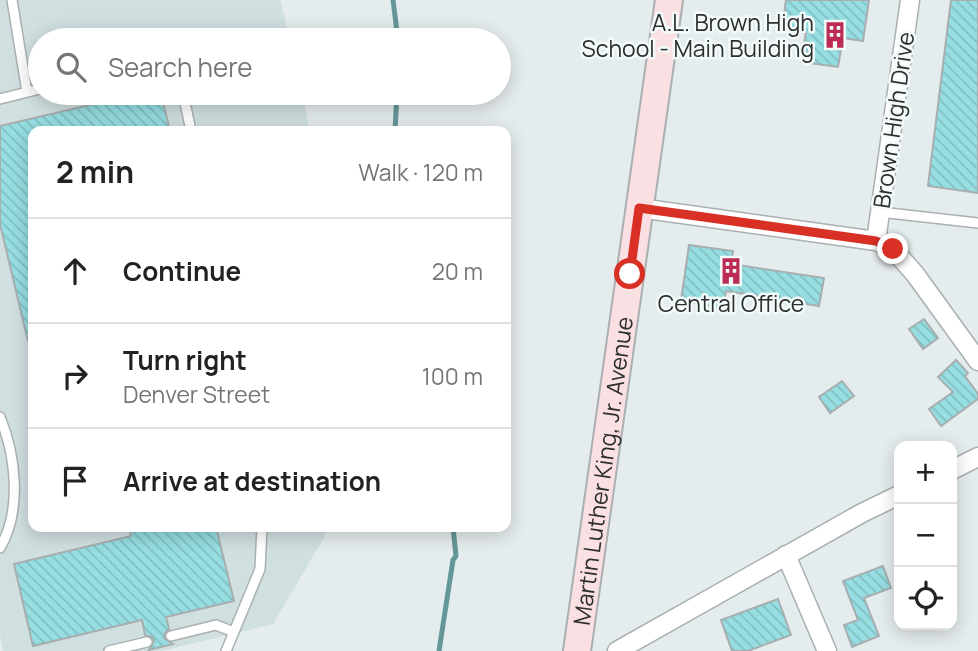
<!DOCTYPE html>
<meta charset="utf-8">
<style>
body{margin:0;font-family:Manrope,sans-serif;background:#f6f6f6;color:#222}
.controls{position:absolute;right:21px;bottom:21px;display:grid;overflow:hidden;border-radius:14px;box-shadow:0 4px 18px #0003}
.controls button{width:63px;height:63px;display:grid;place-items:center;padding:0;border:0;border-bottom:2px solid #e0e0e0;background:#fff;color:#222;font:35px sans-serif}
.stop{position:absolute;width:21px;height:21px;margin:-16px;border:5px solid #d93025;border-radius:50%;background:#fff}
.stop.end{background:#d93025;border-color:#fff;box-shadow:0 2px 7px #0008}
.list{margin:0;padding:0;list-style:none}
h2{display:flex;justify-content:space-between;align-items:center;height:91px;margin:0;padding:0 28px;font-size:30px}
h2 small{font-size:23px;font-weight:400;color:#767676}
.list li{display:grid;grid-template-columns:46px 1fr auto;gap:21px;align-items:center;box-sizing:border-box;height:105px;padding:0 28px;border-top:2px solid #e0e0e0}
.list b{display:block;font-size:26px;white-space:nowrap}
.list p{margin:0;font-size:23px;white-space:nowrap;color:#767676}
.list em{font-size:23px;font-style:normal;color:#767676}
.icon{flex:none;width:38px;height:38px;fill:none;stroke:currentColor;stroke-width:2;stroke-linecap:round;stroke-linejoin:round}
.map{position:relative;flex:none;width:978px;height:651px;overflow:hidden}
.search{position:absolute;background:#fff;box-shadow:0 4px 18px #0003;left:28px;top:28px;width:483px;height:77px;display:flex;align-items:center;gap:18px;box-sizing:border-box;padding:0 24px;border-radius:38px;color:#767676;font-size:26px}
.panel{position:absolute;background:#fff;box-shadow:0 4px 18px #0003;left:28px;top:126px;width:483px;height:406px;border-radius:14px}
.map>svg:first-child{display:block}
</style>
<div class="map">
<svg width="978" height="651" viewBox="0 0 978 651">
<defs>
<pattern id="building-back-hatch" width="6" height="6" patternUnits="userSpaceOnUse" patternTransform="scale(1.75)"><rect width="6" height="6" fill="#96dee2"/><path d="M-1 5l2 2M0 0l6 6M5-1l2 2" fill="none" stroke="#81bfc2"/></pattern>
</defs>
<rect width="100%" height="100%" fill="#e5eced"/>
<path fill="#d0dfe0" d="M 0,0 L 280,0 L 290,40 L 40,40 L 40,93 L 302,93 L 310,131 L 33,131 L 33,527 L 324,527 L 325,536 L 273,624 L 162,651 L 3,651 L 0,635 Z"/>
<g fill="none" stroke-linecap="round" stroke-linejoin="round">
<path stroke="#649799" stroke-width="5" d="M 393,0 L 398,40
M 395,131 L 397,93
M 439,651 L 453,560 L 456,556 L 453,527"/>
</g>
<path fill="url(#building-back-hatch)" stroke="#a7aeaf" stroke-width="2" d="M 786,0 L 869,0 L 863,41 L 843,38 L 838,67 L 801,62 L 806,33 L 782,29 Z
M 951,0 L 978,0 L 978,193 L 928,186 Z
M 141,93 L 161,93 L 170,131 L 33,131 L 33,340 L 28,341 L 0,224 L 0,126 Z
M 689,245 L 733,251 L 731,264 L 824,278 L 819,306 L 726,291 L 723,308 L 681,301 Z
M 924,319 L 938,338 L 923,349 L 909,329 Z
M 956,360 L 968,373 L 965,376 L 978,394 L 978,399 L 941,426 L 929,409 L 953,392 L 938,377 Z
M 842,381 L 854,396 L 830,413 L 819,397 Z
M 129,527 L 216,527 L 234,601 L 166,617 L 169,629 L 165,633 L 164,638 L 173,644 L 149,650 L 154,641 L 152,637 L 145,635 L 142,620 L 33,646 L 14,564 L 131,536 Z
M 883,566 L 891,588 L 864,598 L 879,636 L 852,647 L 844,625 L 858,620 L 843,581 Z
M 778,599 L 791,635 L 748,651 L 732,651 L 721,620 Z"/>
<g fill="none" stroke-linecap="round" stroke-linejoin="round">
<defs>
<path id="service" d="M 12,0 L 27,92
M 183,93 L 191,131
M 0,99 L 40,89
M 880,212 L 978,223
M 0,417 C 16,456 22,510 0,548
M 171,636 L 216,625 L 234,632
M 109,651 L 147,642
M 226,651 L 260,569 L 262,527"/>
<path id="minor" d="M 639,208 L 876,241 L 893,249 L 915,274 L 978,361
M 876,241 L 910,0
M 952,470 L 978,457
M 786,555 L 827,651
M 617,651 L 862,513 L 899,495"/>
<g id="secondary">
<path id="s1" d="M 577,651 L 669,0"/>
</g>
</defs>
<use href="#service" stroke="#aab0b1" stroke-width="12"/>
<use href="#minor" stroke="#aab0b1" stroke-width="21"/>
<use href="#secondary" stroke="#aab0b1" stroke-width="30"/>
<use href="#service" stroke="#fff" stroke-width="9"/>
<use href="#minor" stroke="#fff" stroke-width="18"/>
<use href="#secondary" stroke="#fadfe3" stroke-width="26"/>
</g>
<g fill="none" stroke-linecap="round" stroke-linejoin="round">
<path stroke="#d93025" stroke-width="9" d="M 630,274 L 639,208 L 876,241 L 893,249"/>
</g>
<defs>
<symbol id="building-bare" viewBox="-9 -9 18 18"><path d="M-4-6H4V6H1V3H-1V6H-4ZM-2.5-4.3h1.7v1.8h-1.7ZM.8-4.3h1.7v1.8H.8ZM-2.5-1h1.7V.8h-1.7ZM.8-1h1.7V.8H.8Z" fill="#bb2b54" stroke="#f2fafa" stroke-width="2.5" paint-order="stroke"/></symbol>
</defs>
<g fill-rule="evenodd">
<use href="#building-bare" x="816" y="16" width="38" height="38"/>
<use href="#building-bare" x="712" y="252" width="38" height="38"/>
</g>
<g text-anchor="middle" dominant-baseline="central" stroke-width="5" stroke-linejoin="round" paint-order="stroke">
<g font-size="23" fill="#2c2f2f" stroke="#f2fafa" text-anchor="end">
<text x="814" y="22">A.L. Brown High<tspan x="814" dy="26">School - Main Building</tspan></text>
<text x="731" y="303" text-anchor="middle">Central Office</text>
</g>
<g font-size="23" fill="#2c2f2f" stroke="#f2fafa">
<text transform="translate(893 120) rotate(-82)">Brown High Drive</text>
<text stroke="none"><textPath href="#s1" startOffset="182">Martin Luther King, Jr. Avenue</textPath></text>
</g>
</g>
</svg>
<div class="controls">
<button>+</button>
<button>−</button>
<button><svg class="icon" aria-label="locate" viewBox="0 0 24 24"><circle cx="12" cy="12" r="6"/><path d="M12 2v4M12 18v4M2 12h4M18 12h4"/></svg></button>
</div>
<div class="stop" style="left:630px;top:274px"></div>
<div class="stop end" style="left:893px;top:249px"></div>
<div class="search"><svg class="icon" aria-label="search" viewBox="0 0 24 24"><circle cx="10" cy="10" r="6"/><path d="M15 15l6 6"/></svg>Search here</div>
<section class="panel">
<h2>2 min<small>Walk · 120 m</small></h2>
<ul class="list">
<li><svg class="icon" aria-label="ahead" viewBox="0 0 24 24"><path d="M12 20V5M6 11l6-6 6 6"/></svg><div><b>Continue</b></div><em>20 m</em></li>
<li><svg class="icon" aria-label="right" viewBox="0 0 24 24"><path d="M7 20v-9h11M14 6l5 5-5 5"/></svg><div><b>Turn right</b><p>Denver Street</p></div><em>100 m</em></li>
<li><svg class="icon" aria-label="arrive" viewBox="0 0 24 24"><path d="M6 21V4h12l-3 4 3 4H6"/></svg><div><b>Arrive at destination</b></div></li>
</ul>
</section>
</div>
